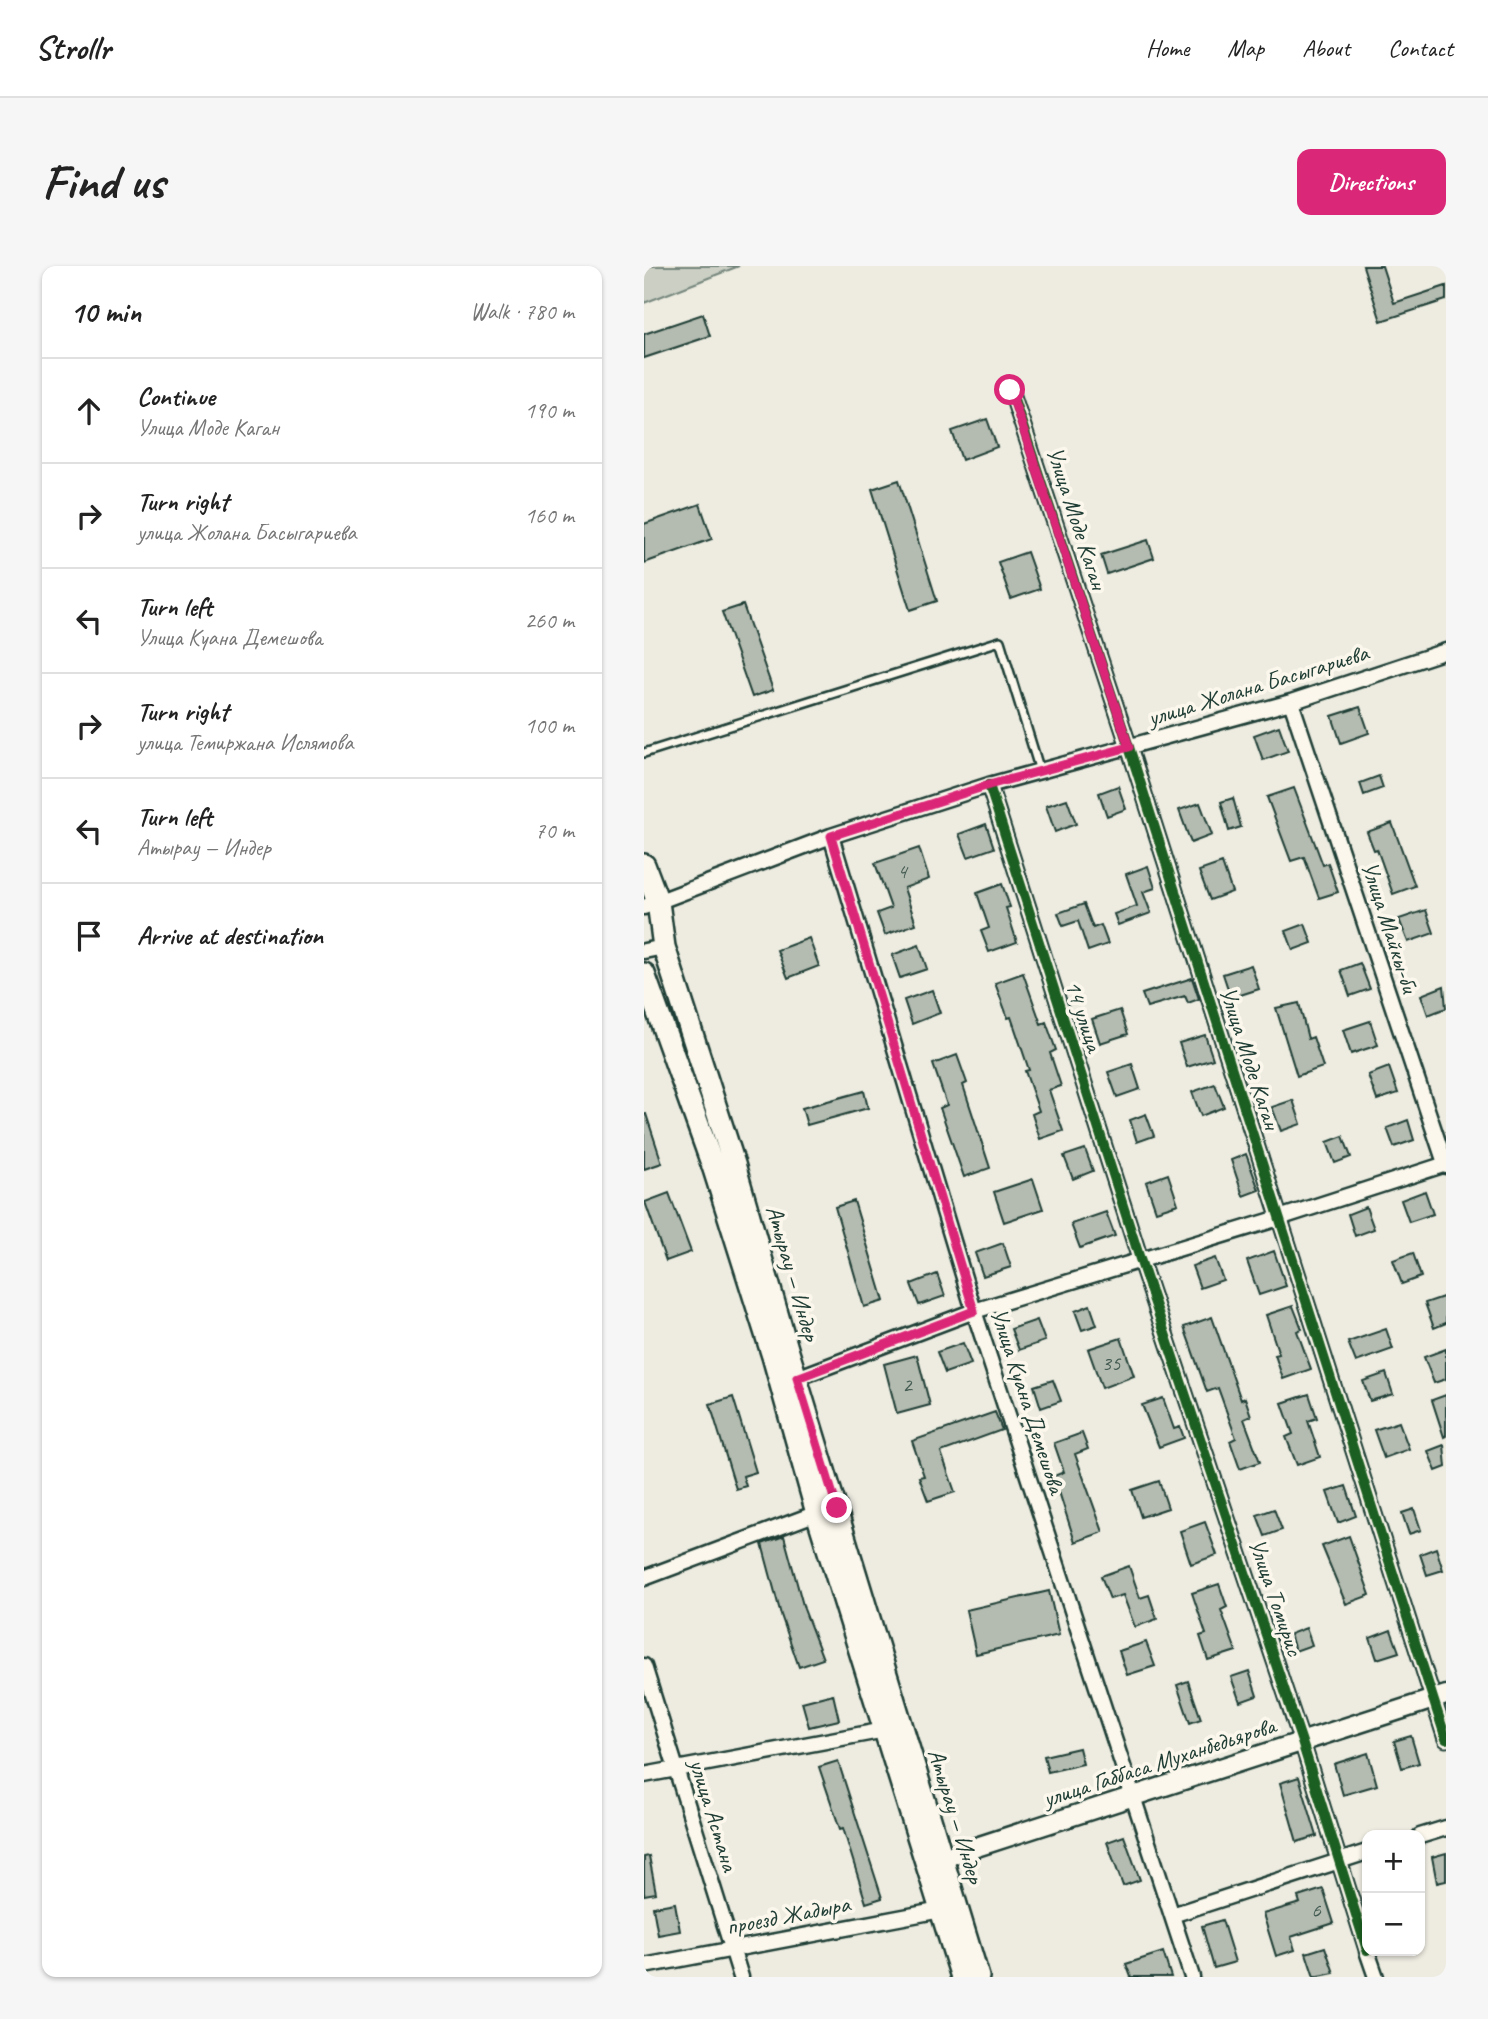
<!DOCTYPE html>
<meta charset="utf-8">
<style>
body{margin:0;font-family:Caveat,sans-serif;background:#f6f6f6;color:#222}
.controls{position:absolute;right:21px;bottom:21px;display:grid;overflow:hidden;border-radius:14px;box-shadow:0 2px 5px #0004}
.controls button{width:63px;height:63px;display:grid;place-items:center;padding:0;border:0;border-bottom:2px solid #e0e0e0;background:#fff;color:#222;font:35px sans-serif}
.stop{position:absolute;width:21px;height:21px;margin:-16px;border:5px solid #db2777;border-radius:50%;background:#fff}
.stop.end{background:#db2777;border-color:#fff;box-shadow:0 2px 7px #0008}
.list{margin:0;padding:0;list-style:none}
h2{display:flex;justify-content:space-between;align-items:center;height:91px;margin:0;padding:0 28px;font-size:30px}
h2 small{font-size:23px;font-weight:400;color:#767676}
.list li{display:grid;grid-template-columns:46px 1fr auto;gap:21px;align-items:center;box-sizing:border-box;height:105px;padding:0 28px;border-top:2px solid #e0e0e0}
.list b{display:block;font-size:26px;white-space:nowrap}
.list p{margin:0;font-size:23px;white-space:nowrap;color:#767676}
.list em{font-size:23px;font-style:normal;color:#767676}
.icon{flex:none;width:38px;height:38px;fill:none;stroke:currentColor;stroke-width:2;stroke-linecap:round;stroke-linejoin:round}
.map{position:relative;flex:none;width:802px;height:1711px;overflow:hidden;border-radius:14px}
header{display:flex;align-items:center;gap:42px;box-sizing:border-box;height:98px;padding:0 35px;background:#fff;border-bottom:2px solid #e0e0e0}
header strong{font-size:33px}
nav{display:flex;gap:38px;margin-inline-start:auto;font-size:24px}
.intro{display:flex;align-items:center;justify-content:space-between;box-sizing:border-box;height:168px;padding:0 42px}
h1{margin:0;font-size:49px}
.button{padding:18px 32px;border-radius:14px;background:#db2777;color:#fff;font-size:24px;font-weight:700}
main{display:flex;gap:42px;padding:0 42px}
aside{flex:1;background:#fff;border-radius:14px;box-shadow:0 2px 5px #0004}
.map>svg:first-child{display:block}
</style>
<header>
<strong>Strollr</strong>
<nav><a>Home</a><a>Map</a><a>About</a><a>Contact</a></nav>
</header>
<div class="intro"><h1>Find us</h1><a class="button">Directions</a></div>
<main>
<aside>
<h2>10 min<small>Walk · 780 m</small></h2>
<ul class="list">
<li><svg class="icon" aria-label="ahead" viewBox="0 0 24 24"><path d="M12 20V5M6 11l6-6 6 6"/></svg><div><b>Continue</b><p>Улица Моде Каган</p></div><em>190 m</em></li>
<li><svg class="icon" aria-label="right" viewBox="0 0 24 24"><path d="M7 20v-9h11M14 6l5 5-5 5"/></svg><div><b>Turn right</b><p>улица Жолана Басыгариева</p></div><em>160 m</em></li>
<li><svg class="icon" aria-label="left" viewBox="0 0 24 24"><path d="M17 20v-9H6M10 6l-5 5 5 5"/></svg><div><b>Turn left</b><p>Улица Куана Демешова</p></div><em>260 m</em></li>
<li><svg class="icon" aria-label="right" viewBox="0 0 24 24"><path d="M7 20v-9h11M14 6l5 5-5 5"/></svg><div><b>Turn right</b><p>улица Темиржана Ислямова</p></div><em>100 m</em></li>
<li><svg class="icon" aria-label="left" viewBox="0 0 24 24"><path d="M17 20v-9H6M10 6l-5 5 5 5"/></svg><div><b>Turn left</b><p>Атырау — Индер</p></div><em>70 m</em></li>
<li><svg class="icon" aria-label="arrive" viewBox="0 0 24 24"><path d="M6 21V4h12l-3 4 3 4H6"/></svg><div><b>Arrive at destination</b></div></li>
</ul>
</aside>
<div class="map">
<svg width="802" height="1711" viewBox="0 0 802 1711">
<rect width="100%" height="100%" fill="#eeece1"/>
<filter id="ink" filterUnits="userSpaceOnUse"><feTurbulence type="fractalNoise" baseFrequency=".0143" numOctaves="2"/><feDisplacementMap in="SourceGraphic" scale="14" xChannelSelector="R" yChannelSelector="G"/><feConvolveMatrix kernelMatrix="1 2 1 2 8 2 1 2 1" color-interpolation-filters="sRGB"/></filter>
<g filter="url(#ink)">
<path fill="#cbcfc4" stroke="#75867c" stroke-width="2" d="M 0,0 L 95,0 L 0,37 Z"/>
<path fill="#b4bbb0" stroke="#1f3d34" stroke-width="2" d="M 719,0 L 738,0 L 750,37 L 802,20 L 802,34 L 737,55 Z
M 59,48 L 66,70 L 0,92 L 0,68 Z
M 343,153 L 353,181 L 318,194 L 308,165 Z
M 255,214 L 293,335 L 266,344 L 228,223 Z
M 56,238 L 68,273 L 0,297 L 0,258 Z
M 504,274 L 510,292 L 463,308 L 457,289 Z
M 383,286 L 396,323 L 367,333 L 354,296 Z
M 99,339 L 129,424 L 108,431 L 78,346 Z
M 716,441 L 725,467 L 697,477 L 688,450 Z
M 635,460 L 644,485 L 619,494 L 610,469 Z
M 735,510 L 739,522 L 720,529 L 716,517 Z
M 474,520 L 482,543 L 463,550 L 455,527 Z
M 650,522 L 679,599 L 684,597 L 694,626 L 675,632 L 660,591 L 647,595 L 623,531 Z
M 589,532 L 597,561 L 585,565 L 577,536 Z
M 423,533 L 432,558 L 411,566 L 402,540 Z
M 556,537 L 568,569 L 547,577 L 535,544 Z
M 748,557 L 771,620 L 749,628 L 733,583 L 730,584 L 723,566 Z
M 342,558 L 350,582 L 324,591 L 315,568 Z
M 275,582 L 285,613 L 260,622 L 272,658 L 241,669 L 233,647 L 247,642 L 231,597 Z
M 578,597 L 588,626 L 566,634 L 555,605 Z
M 504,600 L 511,622 L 499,626 L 507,647 L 474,659 L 470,648 L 493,640 L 482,608 Z
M 358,618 L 366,641 L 362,642 L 373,676 L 345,686 L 337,665 L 345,662 L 333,627 Z
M 440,638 L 449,662 L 457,659 L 464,678 L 444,685 L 434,655 L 419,660 L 414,647 Z
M 782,644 L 790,667 L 764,676 L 755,653 Z
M 661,658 L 668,677 L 649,684 L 642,665 Z
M 165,672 L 175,700 L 144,712 L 133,684 Z
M 275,679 L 283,703 L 256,712 L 248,689 Z
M 716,697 L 726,723 L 706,730 L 697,704 Z
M 607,699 L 615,723 L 587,732 L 579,708 Z
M 379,707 L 397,758 L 402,756 L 412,784 L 406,787 L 417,820 L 405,824 L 419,865 L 396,873 L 388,848 L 395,845 L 381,805 L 385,804 L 367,751 L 364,752 L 351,717 Z
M 548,712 L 555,733 L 544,737 L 541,730 L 503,741 L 498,728 Z
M 800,720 L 802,742 L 784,749 L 777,729 Z
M 288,724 L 296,747 L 268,758 L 260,734 Z
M 655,737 L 664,773 L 669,771 L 679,801 L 653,810 L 632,742 Z
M 476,744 L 484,768 L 456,777 L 448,753 Z
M 726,755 L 734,779 L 707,788 L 699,764 Z
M 561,769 L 569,793 L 543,801 L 535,777 Z
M 313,789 L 323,817 L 319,819 L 346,902 L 320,911 L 296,842 L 303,839 L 289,798 Z
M 488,798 L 496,823 L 473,831 L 464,806 Z
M 745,801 L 754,827 L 733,834 L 724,809 Z
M 571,818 L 580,841 L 557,850 L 548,826 Z
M 220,825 L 224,842 L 163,859 L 158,842 Z
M 649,834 L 657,858 L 637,865 L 628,841 Z
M 0,848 L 2,848 L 18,897 L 0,903 Z
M 502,848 L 510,870 L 493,876 L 486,854 Z
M 764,854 L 770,874 L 750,881 L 743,862 Z
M 699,870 L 707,891 L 691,897 L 683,876 Z
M 441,883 L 449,905 L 429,913 L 420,890 Z
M 602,888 L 615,924 L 599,930 L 587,894 Z
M 524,908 L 534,938 L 512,945 L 502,916 Z
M 389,913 L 399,943 L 360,956 L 350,926 Z
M 781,925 L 789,948 L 765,956 L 757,934 Z
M 25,927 L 47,986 L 22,995 L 1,936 Z
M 210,935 L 240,1035 L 220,1041 L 191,941 Z
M 722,941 L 730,963 L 711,970 L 704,948 Z
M 462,946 L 471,970 L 436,982 L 427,958 Z
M 359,977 L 367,1001 L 339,1010 L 331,987 Z
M 630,985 L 642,1020 L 615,1029 L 603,995 Z
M 769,987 L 777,1011 L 758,1018 L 749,994 Z
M 571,992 L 579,1014 L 556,1022 L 548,1000 Z
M 293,1008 L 301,1030 L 275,1039 L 267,1018 Z
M 802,1030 L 802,1057 L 790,1062 L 781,1037 Z
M 446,1039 L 453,1059 L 438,1064 L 431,1045 Z
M 649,1040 L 658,1063 L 653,1065 L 667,1103 L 639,1113 L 631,1089 L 635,1088 L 622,1049 Z
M 568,1051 L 597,1134 L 601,1132 L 607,1150 L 600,1153 L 616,1196 L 596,1203 L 586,1175 L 592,1172 L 574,1122 L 563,1126 L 540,1061 Z
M 393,1054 L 401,1075 L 375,1084 L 367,1063 Z
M 742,1063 L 749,1083 L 712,1096 L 704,1076 Z
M 477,1072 L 490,1110 L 458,1122 L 444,1083 Z
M 319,1077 L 327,1098 L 301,1107 L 293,1086 Z
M 802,1083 L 802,1113 L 790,1117 L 780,1091 Z
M 273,1089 L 286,1139 L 253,1148 L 240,1098 Z
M 742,1107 L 749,1128 L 726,1135 L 719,1115 Z
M 409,1114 L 417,1135 L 397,1142 L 390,1120 Z
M 665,1128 L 673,1152 L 664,1155 L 676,1191 L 653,1199 L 642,1171 L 649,1168 L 638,1137 Z
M 802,1129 L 802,1170 L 800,1171 L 788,1134 Z
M 89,1131 L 112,1206 L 99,1210 L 102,1220 L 92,1223 L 66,1138 Z
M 519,1132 L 530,1163 L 536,1161 L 540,1172 L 515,1181 L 498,1139 Z
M 351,1146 L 358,1164 L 297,1186 L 311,1226 L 284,1235 L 275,1211 L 280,1210 L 268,1175 Z
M 755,1156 L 765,1183 L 740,1192 L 730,1164 Z
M 438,1167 L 444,1183 L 431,1188 L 459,1266 L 431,1276 L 410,1210 L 420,1206 L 410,1177 Z
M 800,1179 L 802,1201 L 792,1205 L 784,1185 Z
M 515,1215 L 524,1242 L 497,1251 L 488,1224 Z
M 702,1220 L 712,1250 L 694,1257 L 683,1226 Z
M 630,1243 L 638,1264 L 621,1270 L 613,1249 Z
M 770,1243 L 777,1264 L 765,1268 L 758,1247 Z
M 561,1256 L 573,1289 L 547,1298 L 536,1265 Z
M 140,1270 L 160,1343 L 179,1393 L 155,1401 L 137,1349 L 118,1278 Z
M 705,1270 L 726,1329 L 702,1338 L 678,1280 Z
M 792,1282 L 799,1304 L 783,1309 L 776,1288 Z
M 485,1300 L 496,1332 L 505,1329 L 513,1353 L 491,1361 L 479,1329 L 466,1333 L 457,1310 Z
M 575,1318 L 583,1341 L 577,1344 L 592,1385 L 564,1394 L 556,1370 L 562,1368 L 548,1327 Z
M 405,1325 L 415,1369 L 332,1388 L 322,1344 Z
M 662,1362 L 668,1379 L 651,1385 L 646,1368 Z
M 747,1364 L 755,1386 L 733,1393 L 726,1372 Z
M 502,1376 L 511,1400 L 483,1409 L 475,1385 Z
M 605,1405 L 613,1430 L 596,1436 L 587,1411 Z
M 544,1415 L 557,1453 L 546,1457 L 533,1419 Z
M 189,1428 L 195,1454 L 165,1461 L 158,1436 Z
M 767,1470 L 775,1497 L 758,1502 L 750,1475 Z
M 435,1482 L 439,1498 L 404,1506 L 400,1490 Z
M 724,1487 L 733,1519 L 699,1529 L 690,1498 Z
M 194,1495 L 238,1632 L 222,1637 L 199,1562 L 196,1563 L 175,1501 Z
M 655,1511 L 673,1570 L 653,1576 L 636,1517 Z
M 480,1570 L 496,1614 L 479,1620 L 463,1576 Z
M 802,1587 L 802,1615 L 793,1617 L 788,1591 Z
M 5,1590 L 12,1627 L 0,1629 L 0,1591 Z
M 679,1623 L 690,1657 L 647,1671 L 651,1684 L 632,1690 L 619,1648 L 656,1637 L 654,1631 Z
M 31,1637 L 36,1665 L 14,1669 L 9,1641 Z
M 578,1654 L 591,1696 L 570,1702 L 558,1660 Z
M 681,1681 L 690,1707 L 670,1711 L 662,1687 Z
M 519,1686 L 527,1711 L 487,1711 L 482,1698 Z"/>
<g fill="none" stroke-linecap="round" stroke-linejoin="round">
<defs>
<path id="service" d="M 0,487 L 356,375 L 396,505"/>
<path id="minor" d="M 367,124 L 485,481 L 802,1473
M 647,436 L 802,900
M 345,519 L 496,993 L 658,1476 L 723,1684
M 187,570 L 330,1045 L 548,1711
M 0,641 L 187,570 L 345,519 L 647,436 L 802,385
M 0,685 L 20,681
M 145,1115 L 330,1045 L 635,952 L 802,898
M 0,1312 L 173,1247
M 0,1400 L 97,1711
M 0,1509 L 241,1464
M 776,1570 L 802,1562
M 528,1649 L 723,1586
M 723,1685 L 732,1711
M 0,1700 L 297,1644"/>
<path id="tertiary" d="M 286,1596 L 802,1429"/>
<path id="secondary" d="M 0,599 L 14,636 L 20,681 L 90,898 L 144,1086 L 334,1711
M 0,708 L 70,903 L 129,1090 L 173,1247 L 318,1711"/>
</defs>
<use href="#service" stroke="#1f3d34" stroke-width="12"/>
<use href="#minor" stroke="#1f3d34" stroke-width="19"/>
<use href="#tertiary" stroke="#1f3d34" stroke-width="23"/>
<use href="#secondary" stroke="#1f3d34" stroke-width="26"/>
<use href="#service" stroke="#fbf7ec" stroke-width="7"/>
<use href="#minor" stroke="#fbf7ec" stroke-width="14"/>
<use href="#tertiary" stroke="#fbf7ec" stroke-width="18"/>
<use href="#secondary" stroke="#fbf7ec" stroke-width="21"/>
<defs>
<path id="cycleway" d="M 367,124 L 485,481 L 802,1473
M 345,519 L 496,993 L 658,1476 L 723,1684"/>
</defs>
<use href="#cycleway" stroke="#fbf7ec" stroke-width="15"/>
<use href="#cycleway" stroke="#1b5e20" stroke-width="10"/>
</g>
</g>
<g fill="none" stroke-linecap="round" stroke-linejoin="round" filter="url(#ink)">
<path stroke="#db2777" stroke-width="9" d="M 193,1242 L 153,1112 L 330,1045 L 187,570 L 345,519 L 485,481 L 366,124"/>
</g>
<g text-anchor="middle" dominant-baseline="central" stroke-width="7" stroke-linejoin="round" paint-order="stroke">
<g font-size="21" fill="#445c53">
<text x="258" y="605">4</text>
<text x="467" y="1097">35</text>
<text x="263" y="1119">2</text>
<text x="672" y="1644">6</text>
</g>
<g font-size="24" fill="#1f3d34" stroke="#fbf7ec">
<text transform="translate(433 252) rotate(72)">Улица Моде Каган</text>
<text transform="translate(614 419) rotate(-17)">улица Жолана Басыгариева</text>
<text transform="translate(746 661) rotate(72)">Улица Майкы-би</text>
<text transform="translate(440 750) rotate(72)">14 улица</text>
<text transform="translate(606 792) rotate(72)">Улица Моде Каган</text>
<text transform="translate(149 1007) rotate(74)">Атырау — Индер</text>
<text transform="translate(384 1135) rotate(72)">Улица Куана Демешова</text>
<text transform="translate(632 1331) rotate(71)">Улица Томирис</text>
<text transform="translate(515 1496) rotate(-18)">улица Габбаса Муханбедьярова</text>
<text transform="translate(70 1549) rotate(73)">улица Астана</text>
<text transform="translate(312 1550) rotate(73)">Атырау — Индер</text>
<text transform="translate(144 1649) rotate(-11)">проезд Жадыра</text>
</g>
</g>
</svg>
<div class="controls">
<button>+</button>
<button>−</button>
</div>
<div class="stop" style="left:366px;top:124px"></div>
<div class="stop end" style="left:193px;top:1242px"></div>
</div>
</main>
